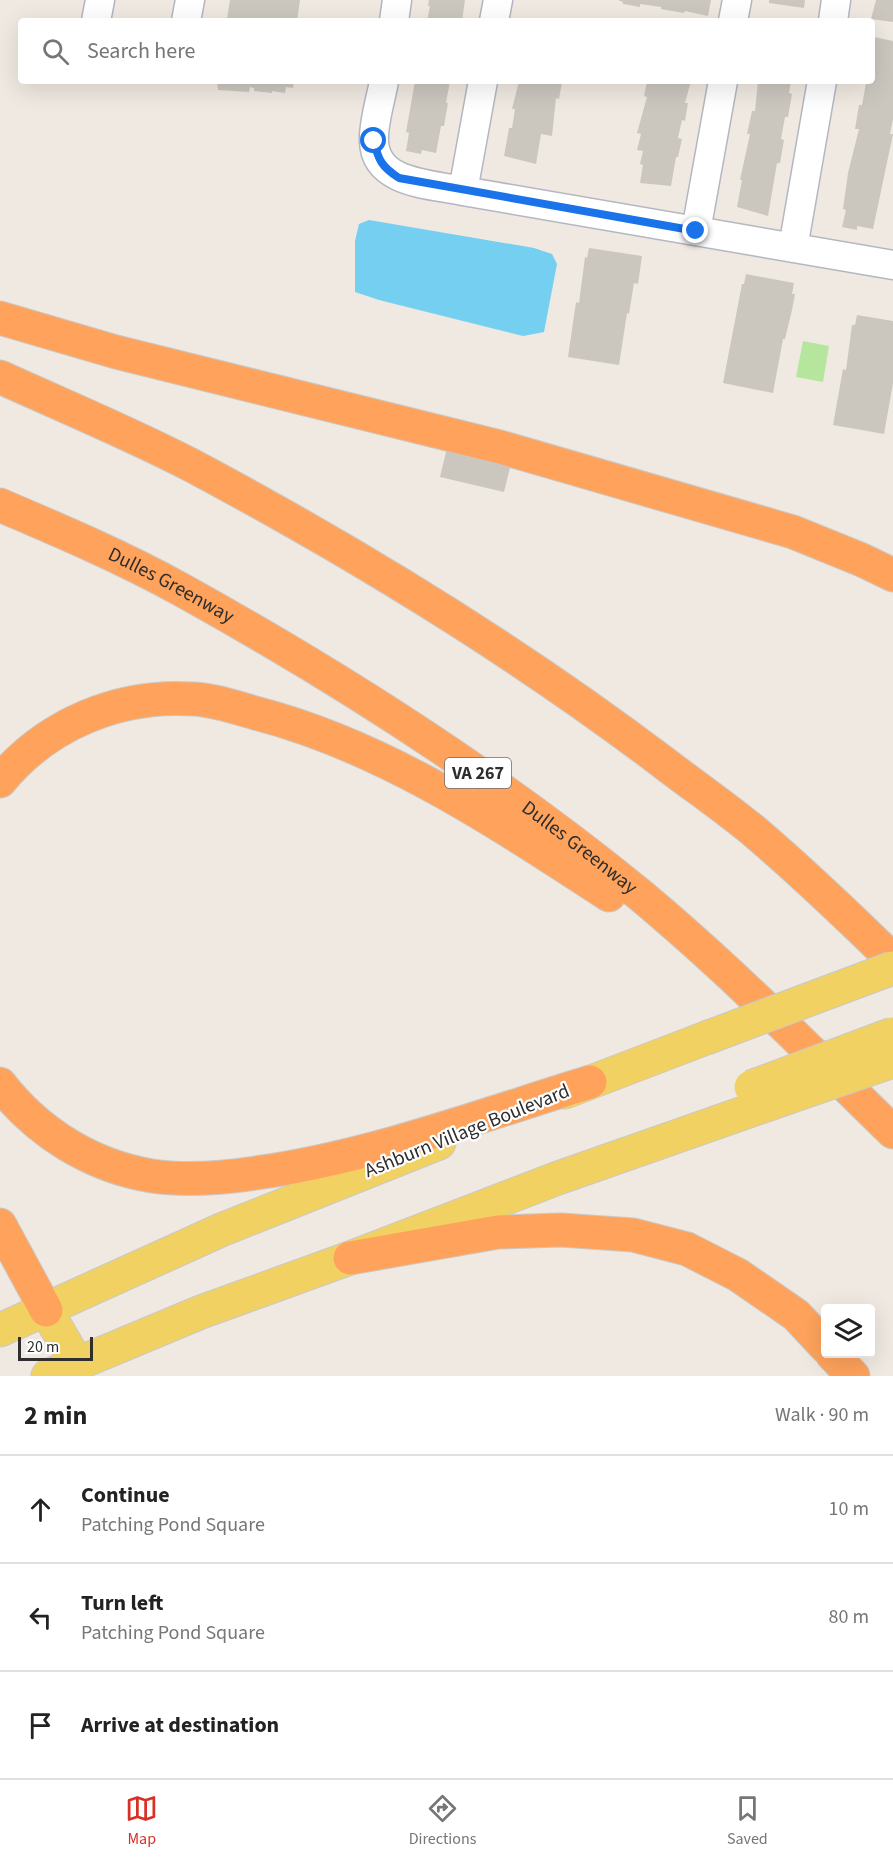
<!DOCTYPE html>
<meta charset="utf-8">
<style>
body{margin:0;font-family:"Source Sans 3",sans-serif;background:#f6f6f6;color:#222}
.controls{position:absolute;right:18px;bottom:18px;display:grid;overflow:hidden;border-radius:6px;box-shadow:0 6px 24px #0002}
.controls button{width:54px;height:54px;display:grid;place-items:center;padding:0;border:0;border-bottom:2px solid #e0e0e0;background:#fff;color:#222;font:30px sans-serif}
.scale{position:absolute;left:18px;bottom:15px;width:75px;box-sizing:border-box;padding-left:6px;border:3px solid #2e2e2e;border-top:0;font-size:16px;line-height:21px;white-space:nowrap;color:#2e2e2e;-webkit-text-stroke:4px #fff;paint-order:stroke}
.stop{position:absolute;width:18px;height:18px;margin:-14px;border:4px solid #1a73e8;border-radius:50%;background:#fff}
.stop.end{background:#1a73e8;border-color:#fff;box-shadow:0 2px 6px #0008}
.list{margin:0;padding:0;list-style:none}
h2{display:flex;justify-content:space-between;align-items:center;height:78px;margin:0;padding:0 24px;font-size:26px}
h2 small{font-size:20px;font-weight:400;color:#767676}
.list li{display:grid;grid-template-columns:39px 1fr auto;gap:18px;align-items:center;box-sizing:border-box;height:108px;padding:0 24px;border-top:2px solid #e0e0e0}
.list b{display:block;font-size:22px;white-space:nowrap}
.list p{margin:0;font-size:20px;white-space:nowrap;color:#767676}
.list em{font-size:20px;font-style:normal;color:#767676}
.icon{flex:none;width:33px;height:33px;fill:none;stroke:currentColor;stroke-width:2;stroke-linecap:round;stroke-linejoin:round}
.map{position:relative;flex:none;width:893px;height:1376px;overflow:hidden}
.search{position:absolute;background:#fff;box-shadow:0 6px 24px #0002;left:18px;right:18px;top:18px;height:66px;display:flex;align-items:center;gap:15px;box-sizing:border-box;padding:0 21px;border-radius:6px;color:#767676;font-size:22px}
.sheet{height:402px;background:#fff}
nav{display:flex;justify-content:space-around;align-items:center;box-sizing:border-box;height:84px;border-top:2px solid #e0e0e0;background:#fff;font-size:16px;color:#767676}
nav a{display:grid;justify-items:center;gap:3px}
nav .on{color:#d93025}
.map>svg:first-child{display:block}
</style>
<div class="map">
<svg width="893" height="1376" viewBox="0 0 893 1376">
<rect width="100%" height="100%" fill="#efe9e1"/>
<path fill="#b6e59e" d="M 803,341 L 829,346 L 823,382 L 796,377 Z"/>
<path fill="#75cff0" d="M 369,220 L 534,248 L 552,254 L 557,264 L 544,332 L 523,336 L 379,300 L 355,292 L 355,241 L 359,224 Z"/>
<path fill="#cbc7bf" d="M 230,0 L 300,0 L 297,21 L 229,21 L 227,19 Z
M 429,0 L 465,0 L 462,21 L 427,21 L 430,6 L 428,6 Z
M 618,0 L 711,0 L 708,16 L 685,11 L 684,13 L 661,9 L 661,7 L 640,4 L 640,7 L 623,4 L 623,2 Z
M 769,0 L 805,0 L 804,8 L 769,3 Z
M 876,0 L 893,0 L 893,22 L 871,19 Z
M 874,37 L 893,41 L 893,119 L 890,134 L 893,134 L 873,229 L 857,226 L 857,230 L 842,227 L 846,210 L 843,209 L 848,173 L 859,129 L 855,129 L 859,105 L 862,105 L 866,83 L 862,81 L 872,81 L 872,47 Z
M 217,81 L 294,81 L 293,88 L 286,87 L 285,93 L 272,91 L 272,93 L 254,91 L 254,88 L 250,87 L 249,92 L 218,90 Z
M 415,81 L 450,81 L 446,103 L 448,103 L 444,126 L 441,126 L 436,153 L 422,150 L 421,154 L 406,151 L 409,133 L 406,132 Z
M 519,81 L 562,82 L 559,99 L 556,98 L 552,136 L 541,134 L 536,164 L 504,156 L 509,128 L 512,128 L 515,109 L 512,109 Z
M 647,81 L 691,81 L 685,103 L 688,103 L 685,121 L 682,120 L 678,138 L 682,139 L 678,157 L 676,157 L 671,186 L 640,183 L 643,165 L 640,164 L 643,151 L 637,150 L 641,134 L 637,133 L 647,97 L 644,96 Z
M 758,81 L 791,81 L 789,93 L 792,94 L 788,117 L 785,117 L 781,139 L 784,140 L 780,163 L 777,163 L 768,216 L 737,207 L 742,180 L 740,180 L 750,134 L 747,134 L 752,111 L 755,111 Z
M 589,248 L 642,256 L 638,284 L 634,283 L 629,314 L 627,313 L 619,365 L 568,357 L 576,302 L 579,303 L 585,257 L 587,258 Z
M 746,274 L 794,283 L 792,294 L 795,294 L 792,310 L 785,339 L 783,339 L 773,393 L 723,383 L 742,284 L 744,284 Z
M 857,315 L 893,321 L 893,383 L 884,434 L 833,425 L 843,369 L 846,370 L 852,325 L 855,325 Z
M 452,427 L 516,443 L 504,492 L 440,477 Z"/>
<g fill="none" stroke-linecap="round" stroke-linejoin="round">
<defs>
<path id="minor" d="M 96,21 L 100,0
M 186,21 L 190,0
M 394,21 L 397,0
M 494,21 L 498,0
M 733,21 L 737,0
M 833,21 L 836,0
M 384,81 C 381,99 373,123 374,141 C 375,184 431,184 463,191 L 893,265
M 463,191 L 483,81
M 696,231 L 723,81
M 793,248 L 822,81"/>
<path id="major" d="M 565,1092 L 706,1038
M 46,1310 L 77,1363
M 0,1330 L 221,1230 L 439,1143
M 48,1376 L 201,1312 L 350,1258 L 558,1178 L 772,1103"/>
<g id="highway">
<path d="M 0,318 L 116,352 L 500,447 L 793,532 L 862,560 L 893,575"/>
<path d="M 0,377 C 64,406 129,433 191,465 C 356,553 515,650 664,763 C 694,786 726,808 755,832 C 803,873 848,916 893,960"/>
<path id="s1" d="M 0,505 C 61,531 122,557 180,589 C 341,678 497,778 639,894 C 728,968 810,1051 893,1132"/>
<path d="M 0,781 C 47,724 119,694 193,699 C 214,700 235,707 255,713 C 384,746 498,823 609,895"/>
<path d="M 0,1084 C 37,1132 91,1166 152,1176 C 185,1181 223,1178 256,1173 C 370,1157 480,1116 590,1082"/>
<path d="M 0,1225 L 46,1310"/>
<path d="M 350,1258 L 498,1232 L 561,1230 L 633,1235 L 687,1249 L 738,1275 L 796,1315 L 826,1347"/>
<path d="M 832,1354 L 853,1376"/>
</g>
</defs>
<use href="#minor" stroke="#b4b7c1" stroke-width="31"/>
<use href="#major" stroke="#c9c9c9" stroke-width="35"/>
<use href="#highway" stroke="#c9c9c9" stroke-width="35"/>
<use href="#minor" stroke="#fff" stroke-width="28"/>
<use href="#major" stroke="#f2d163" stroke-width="33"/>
<use href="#highway" stroke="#ffa35c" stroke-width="33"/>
<defs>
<path id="major-bridge" d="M 706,1038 L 893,968
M 751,1087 L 893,1034
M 772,1103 L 893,1061"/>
</defs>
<use href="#major-bridge" stroke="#c9c9c9" stroke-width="35" stroke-linecap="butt"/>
<use href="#major-bridge" stroke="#f2d163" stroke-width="33"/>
</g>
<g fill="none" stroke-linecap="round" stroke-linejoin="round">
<path stroke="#1a73e8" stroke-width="8" d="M 374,141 C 378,160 382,167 399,178 L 696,231"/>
</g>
<g text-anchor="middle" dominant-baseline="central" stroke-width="4.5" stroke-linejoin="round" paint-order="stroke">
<rect fill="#fff" stroke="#6d6d6d" stroke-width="1.5" x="445" y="758" width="66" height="30" rx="4.5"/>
<g font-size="18" font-weight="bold" fill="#2e2e2e">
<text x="478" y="773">VA 267</text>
</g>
<g font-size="20" fill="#2e2e2e" stroke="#fff">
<text stroke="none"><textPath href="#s1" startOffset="189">Dulles Greenway</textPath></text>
<text stroke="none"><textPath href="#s1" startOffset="675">Dulles Greenway</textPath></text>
<text transform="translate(467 1131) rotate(-22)">Ashburn Village Boulevard</text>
</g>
</g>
</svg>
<div class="controls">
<button><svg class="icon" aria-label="layers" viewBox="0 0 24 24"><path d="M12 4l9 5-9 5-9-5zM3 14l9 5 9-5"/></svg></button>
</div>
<div class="scale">20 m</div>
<div class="stop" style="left:374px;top:141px"></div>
<div class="stop end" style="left:696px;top:231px"></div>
<div class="search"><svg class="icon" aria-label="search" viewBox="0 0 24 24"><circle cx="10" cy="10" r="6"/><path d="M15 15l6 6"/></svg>Search here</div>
</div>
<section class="sheet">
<h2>2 min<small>Walk · 90 m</small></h2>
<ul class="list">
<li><svg class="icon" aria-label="ahead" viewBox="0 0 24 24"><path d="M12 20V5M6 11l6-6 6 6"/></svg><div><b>Continue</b><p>Patching Pond Square</p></div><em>10 m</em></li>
<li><svg class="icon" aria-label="left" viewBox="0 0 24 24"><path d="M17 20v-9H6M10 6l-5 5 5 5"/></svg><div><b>Turn left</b><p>Patching Pond Square</p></div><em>80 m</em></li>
<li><svg class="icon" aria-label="arrive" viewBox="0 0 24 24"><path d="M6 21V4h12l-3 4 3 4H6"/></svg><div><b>Arrive at destination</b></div></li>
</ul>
</section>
<nav>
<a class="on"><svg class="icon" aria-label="map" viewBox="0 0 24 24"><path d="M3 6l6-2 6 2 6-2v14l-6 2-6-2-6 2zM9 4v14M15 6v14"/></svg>Map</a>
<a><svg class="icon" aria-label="directions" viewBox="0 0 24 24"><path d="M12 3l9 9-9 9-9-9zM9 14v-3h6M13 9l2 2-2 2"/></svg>Directions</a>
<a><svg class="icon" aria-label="saved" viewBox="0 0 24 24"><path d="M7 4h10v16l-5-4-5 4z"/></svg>Saved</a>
</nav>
